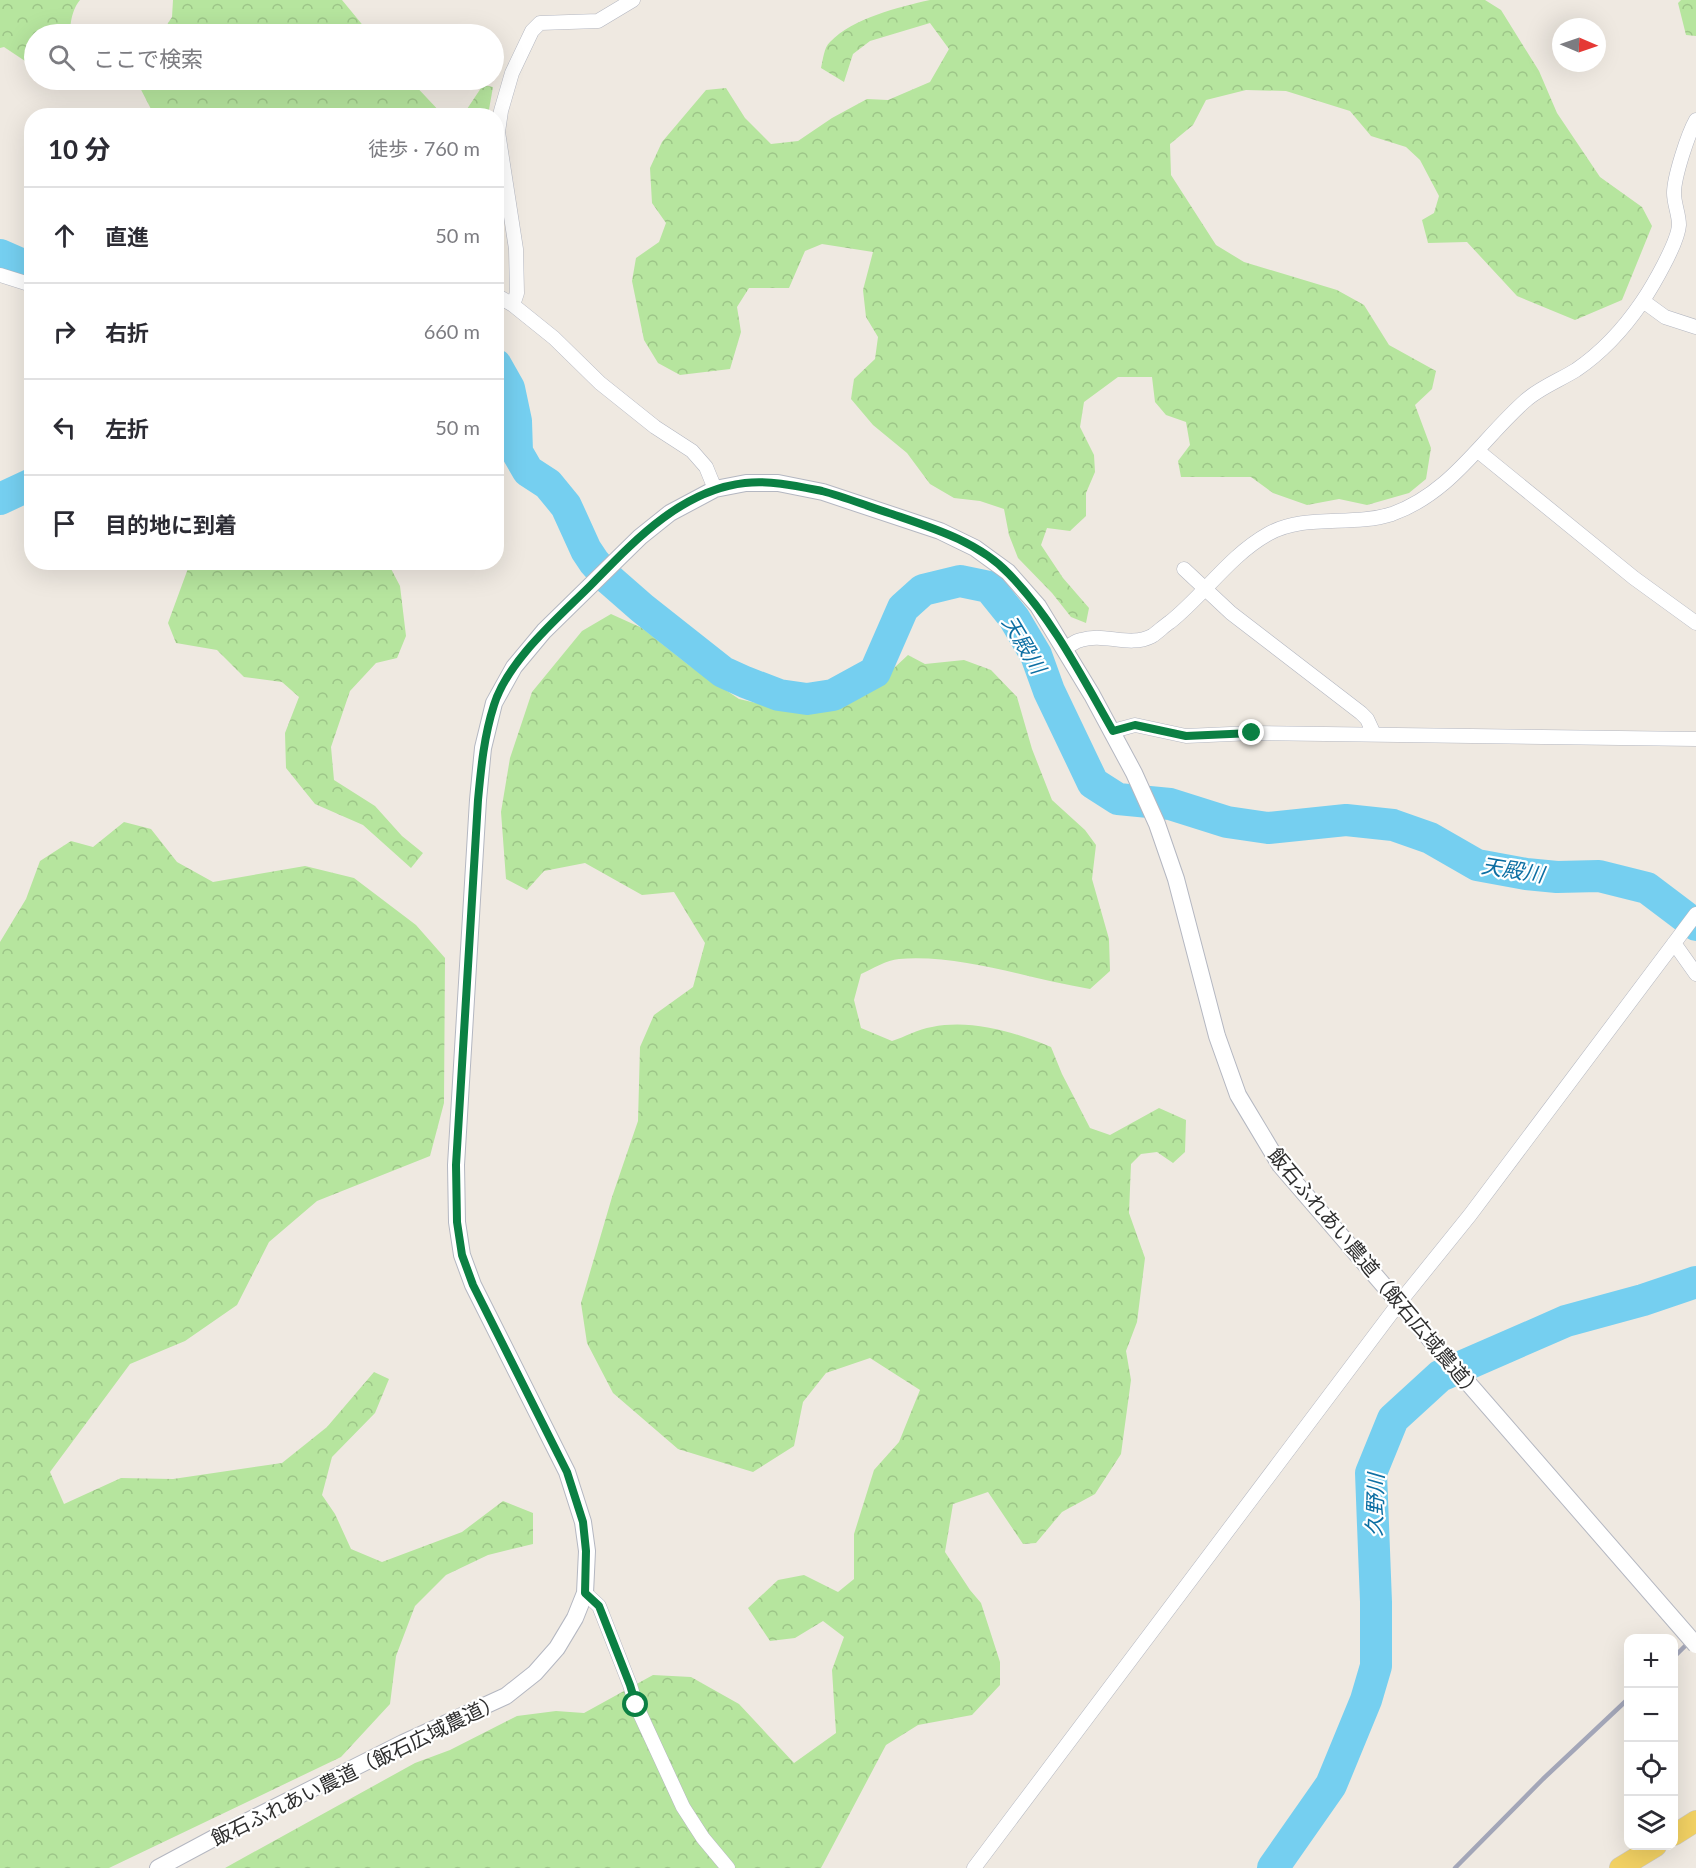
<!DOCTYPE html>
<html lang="ja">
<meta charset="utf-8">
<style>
body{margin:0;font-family:Lato,"Noto Sans JP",sans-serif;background:#f7f7f7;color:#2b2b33}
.controls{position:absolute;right:18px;bottom:18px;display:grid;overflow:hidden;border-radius:12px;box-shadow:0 6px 24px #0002}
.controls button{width:54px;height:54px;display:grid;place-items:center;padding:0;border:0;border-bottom:2px solid #e1e1e2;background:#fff;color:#2b2b33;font:30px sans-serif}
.compass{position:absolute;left:1552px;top:18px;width:54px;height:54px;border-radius:50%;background:#fff;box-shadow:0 6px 24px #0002;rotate:92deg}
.stop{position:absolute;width:18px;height:18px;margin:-14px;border:4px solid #0b8043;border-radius:50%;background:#fff}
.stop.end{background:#0b8043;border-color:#fff;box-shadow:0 2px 6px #0008}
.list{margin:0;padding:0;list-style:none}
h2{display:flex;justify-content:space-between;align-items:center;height:78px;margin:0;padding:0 24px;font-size:26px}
h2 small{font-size:20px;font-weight:400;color:#7c7c81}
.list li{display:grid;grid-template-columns:39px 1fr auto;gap:18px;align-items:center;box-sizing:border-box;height:96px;padding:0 24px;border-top:2px solid #e1e1e2}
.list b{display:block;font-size:22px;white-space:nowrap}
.list em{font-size:20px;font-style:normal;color:#7c7c81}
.icon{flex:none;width:33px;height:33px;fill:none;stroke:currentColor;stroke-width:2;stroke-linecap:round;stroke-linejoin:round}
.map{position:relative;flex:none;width:1696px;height:1868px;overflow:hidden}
.search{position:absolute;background:#fff;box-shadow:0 6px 24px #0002;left:24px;top:24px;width:480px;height:66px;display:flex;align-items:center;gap:15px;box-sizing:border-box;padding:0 21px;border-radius:33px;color:#7c7c81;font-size:22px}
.panel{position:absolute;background:#fff;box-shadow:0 6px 24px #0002;left:24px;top:108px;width:480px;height:462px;border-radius:24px}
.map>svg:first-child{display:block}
</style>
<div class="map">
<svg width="1696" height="1868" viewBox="0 0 1696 1868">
<defs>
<pattern id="forest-crowns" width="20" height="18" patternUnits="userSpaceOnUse" patternTransform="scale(1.5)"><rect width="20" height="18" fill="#b6e59e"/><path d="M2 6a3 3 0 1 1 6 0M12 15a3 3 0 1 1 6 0" fill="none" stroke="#9dc588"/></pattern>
</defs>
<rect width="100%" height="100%" fill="#efe9e1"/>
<path fill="url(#forest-crowns)" d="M 0,0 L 80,0 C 73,8 69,24 71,34 L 34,34 L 34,67 L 4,47 L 0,48 Z
M 173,0 L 342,0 L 370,34 L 161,34 L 172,17 Z
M 930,0 L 1485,0 L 1501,10 L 1539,71 L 1557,113 L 1600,177 L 1642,207 L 1652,226 L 1622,300 L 1575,320 L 1517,296 L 1467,242 L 1428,243 L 1422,220 L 1434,213 L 1439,196 L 1420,160 L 1406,147 L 1371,136 L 1350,111 L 1286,91 L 1246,90 L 1206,100 L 1193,125 L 1170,144 L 1171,175 L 1216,245 L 1244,262 L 1337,290 L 1364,305 L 1389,345 L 1436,371 L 1432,389 L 1415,405 L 1431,448 L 1426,479 L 1409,493 L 1367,505 L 1339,499 L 1307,505 L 1273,493 L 1251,477 L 1181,477 L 1178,461 L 1190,445 L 1186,422 L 1166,415 L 1155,402 L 1152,377 L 1118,377 L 1084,402 L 1080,427 L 1094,455 L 1095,472 L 1086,493 L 1086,516 L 1070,531 L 1047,528 L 1041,545 L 1063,578 L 1089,608 L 1086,623 L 1071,617 L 1052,593 L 1018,558 L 1009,535 L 1004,509 L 980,501 L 954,498 L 930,484 L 907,453 L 873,425 L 851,399 L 854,379 L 875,359 L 878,337 L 866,317 L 863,290 L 873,252 L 822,244 L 805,251 L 789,288 L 749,288 L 737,307 L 741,332 L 730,369 L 680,375 L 658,363 L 644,340 L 632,281 L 636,258 L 659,242 L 666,223 L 652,203 L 650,168 L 662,142 L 706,90 L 726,88 L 745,118 L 771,144 L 798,141 L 832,118 L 867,99 L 888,100 L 930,82 L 949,49 L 930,23 L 870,41 L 853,54 L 844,82 L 821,68 C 823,60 824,47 830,42 C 853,18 899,7 930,0 Z
M 1681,0 L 1696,0 L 1696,36 L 1686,35 L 1678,3 Z
M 136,80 L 410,80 L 443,115 L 296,116 L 277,108 L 266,115 L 159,115 L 152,111 Z
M 483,85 L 493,87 L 488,115 L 463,115 Z
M 190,563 L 388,563 L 400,586 L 406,636 L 397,658 L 376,663 L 350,691 L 331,747 L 334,780 L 375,806 L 402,836 L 423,853 L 411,868 L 363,825 L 315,804 L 286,768 L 285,733 L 299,697 L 282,682 L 244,677 L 217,650 L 176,643 L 168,623 Z
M 611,614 L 642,628 L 690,666 L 739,699 L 783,709 L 824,709 L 867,693 L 908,655 L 925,664 L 964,660 L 991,670 L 1017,697 L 1032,749 L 1052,800 L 1085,830 L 1096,845 L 1092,879 L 1109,939 L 1110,971 L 1090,989 C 1028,979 962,954 899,959 C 887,960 872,969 861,974 L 854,1000 L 861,1028 L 892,1041 C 905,1037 918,1029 932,1027 C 971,1019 1015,1032 1051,1047 L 1062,1074 L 1090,1128 L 1110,1135 L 1159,1108 L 1186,1120 L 1185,1152 L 1173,1163 L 1157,1152 L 1141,1154 L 1131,1164 L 1129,1213 L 1145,1258 L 1137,1322 L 1126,1351 L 1131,1380 L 1121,1454 L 1095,1494 L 1062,1512 L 1036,1543 L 1023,1544 L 988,1492 L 953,1504 L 945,1552 L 970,1590 L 981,1603 L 1000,1662 L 1000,1685 L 972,1715 L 918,1725 L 886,1745 L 821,1868 L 225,1868 L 415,1763 L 450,1750 L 517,1716 L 556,1711 L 584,1713 L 653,1675 L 691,1677 L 739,1704 L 794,1763 L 836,1733 L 832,1670 L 844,1637 L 823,1621 L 795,1638 L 770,1641 L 748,1608 L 778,1580 L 804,1575 L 838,1592 L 854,1579 L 854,1534 L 874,1470 L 899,1442 L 920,1390 L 870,1358 L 826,1373 L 803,1402 L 794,1446 L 753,1472 L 678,1449 L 613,1393 L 587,1343 L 581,1303 L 612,1197 L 638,1121 L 640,1047 L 654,1015 L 693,987 L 705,943 L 674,892 L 642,895 L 585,863 L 544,871 L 527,890 L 506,879 L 501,812 L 510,758 L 532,692 L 582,631 Z
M 124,822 L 151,829 L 177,862 L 213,882 L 305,866 L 354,878 L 416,925 L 445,958 L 444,1103 L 430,1156 L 317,1201 L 269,1242 L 237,1305 L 185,1341 L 130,1364 L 50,1472 L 64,1504 L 121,1478 L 173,1479 L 282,1463 L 327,1427 L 374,1372 L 389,1379 L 375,1413 L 332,1457 L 322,1495 L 335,1514 L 351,1549 L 382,1562 L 462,1532 L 503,1501 L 533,1513 L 533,1544 L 488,1555 L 446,1575 L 415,1606 L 396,1656 L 390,1704 L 341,1757 L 109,1868 L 0,1868 L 0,942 L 26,899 L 40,861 L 71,841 L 93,847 Z"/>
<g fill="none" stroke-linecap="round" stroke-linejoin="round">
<path stroke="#75cff0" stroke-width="32" d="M 0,255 L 32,269
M 496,365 L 509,388 L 516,421 L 517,452 L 528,471 L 548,484 L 566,506 L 586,550 L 594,562 L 610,580 L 642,608 L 723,672 L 745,682 L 779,695 L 807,699 L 833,695 L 875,672 L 903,608 L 923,590 L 960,581 L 989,587 L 1014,618 L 1036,655 L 1049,691 L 1093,783 L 1118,799 L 1170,804 L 1227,822 L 1268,828 L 1346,820 L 1393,825 L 1430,838 L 1477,865 L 1526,874 L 1557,877 L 1599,876 L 1647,888 L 1696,925
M 0,499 L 32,484
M 1273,1868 L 1331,1785 L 1366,1700 L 1376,1666 L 1376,1602 L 1371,1473 L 1393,1419 L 1440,1376 L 1566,1321 L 1643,1300 L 1696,1282"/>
<defs>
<path id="minor" d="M 0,275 L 32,285
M 496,295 L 513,305 L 554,338 L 600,383 L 655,427 L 692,451 L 706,467 L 715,489
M 1643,301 L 1665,317 L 1696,327
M 513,305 L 517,293 L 516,249 L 498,132 L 501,111 L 512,73 L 532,31 L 540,23 L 598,21 L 633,0
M 1478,451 L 1634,578 L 1696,623
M 1184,569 L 1231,613 L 1361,713 L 1367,719 L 1374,734
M 1065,648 C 1070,646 1075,641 1081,640 C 1104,632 1129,648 1152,636 C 1158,632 1164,626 1170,622 C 1204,595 1229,556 1268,534 C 1306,513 1351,527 1392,514 C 1451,493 1481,440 1525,401 C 1539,388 1560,380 1576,370 C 1601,353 1625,327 1642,302 C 1652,287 1678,243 1679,225 C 1679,214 1674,204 1674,193 C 1674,177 1688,134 1696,120
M 1113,731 L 1135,725 L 1186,736 L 1253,733 L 1696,739
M 1674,943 L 1696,974
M 585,1593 L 599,1606 L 630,1685 L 636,1705 L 683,1807 L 703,1838 L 728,1868
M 974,1868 L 1399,1303 L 1470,1215 L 1696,914"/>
<path id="tertiary" d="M 158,1868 L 214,1838 L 403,1743 L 506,1696 L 535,1673 L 557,1648 L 575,1618 L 585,1593 L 587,1551 L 583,1522 L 567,1472 L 473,1285 L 462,1255 L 457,1222 L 456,1165 L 478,800 L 483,748 L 494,703 L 514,667 L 544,631 L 640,537 L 670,513 L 715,489 L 746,483 L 778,483 L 823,492 L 940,531 L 975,548 L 1008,572 L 1038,606 L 1092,695 L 1134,773 L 1157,824 L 1176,879 L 1217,1036 L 1238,1095 L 1280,1165 L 1429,1338"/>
<path id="primary" d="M 1674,1835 L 1696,1821
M 1620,1868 L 1656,1846"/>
</defs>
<use href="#minor" stroke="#b4b7c1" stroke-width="15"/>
<use href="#tertiary" stroke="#b4b7c1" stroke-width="18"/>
<use href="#primary" stroke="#c9c9c9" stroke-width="22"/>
<use href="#minor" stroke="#fff" stroke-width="14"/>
<use href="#tertiary" stroke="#fff" stroke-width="16"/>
<use href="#primary" stroke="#f2d163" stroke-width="21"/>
<path stroke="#a3a6b8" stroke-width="4.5" d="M 1674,1657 L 1696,1635
M 1455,1868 L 1543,1779 L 1628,1699"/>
<defs>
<path id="tertiary-bridge" d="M 1429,1338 L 1696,1645"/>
</defs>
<use href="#tertiary-bridge" stroke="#b4b7c1" stroke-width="18" stroke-linecap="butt"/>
<use href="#tertiary-bridge" stroke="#fff" stroke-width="16"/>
</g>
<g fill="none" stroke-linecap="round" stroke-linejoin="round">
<path stroke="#0b8043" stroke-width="8" d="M 636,1705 L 630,1685 L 599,1606 L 585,1593 L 586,1551 L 583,1522 L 567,1472 L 473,1285 L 462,1255 L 457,1222 L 456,1165 L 478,800 C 481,768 484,736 494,705 C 508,660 558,618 591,585 C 633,542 681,490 745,483 C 770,480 797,486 822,491 C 845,497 869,507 892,514 C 933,528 979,542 1009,574 C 1053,619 1082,677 1113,731 L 1135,725 L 1186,736 L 1252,733"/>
</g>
<g text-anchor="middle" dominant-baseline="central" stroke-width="4.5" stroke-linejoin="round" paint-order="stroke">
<g font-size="20" fill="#2e2e2e" stroke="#fff">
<text transform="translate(1376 1273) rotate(50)">飯石ふれあい農道（飯石広域農道）</text>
<text transform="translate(356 1769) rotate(-26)">飯石ふれあい農道（飯石広域農道）</text>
</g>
<g font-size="21" font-style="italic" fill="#0d6fa3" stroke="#fff">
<text transform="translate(1025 644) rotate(59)">天殿川</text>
<text transform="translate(1513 869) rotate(9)">天殿川</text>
<text transform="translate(1374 1505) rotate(-88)">久野川</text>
</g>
</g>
</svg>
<div class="controls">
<button>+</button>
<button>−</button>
<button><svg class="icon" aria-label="locate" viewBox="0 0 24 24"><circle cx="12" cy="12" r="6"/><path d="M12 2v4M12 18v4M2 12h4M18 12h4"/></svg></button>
<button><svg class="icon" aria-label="layers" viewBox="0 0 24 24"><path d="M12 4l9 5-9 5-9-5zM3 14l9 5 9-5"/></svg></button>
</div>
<svg class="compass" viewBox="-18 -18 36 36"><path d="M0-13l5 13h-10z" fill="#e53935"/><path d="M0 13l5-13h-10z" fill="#7c7c81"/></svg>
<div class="stop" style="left:636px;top:1705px"></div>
<div class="stop end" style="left:1252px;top:733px"></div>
<div class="search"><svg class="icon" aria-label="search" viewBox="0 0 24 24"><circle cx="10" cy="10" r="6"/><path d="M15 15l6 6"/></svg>ここで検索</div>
<section class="panel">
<h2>10 分<small>徒歩 · 760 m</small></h2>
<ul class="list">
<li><svg class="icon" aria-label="ahead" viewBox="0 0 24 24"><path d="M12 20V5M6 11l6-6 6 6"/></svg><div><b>直進</b></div><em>50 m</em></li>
<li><svg class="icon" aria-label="right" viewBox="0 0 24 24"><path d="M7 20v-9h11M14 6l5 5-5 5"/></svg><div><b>右折</b></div><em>660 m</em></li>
<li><svg class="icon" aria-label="left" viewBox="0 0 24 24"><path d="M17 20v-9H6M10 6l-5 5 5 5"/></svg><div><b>左折</b></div><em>50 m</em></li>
<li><svg class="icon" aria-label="arrive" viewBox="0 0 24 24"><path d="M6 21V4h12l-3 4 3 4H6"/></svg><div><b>目的地に到着</b></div></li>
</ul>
</section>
</div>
